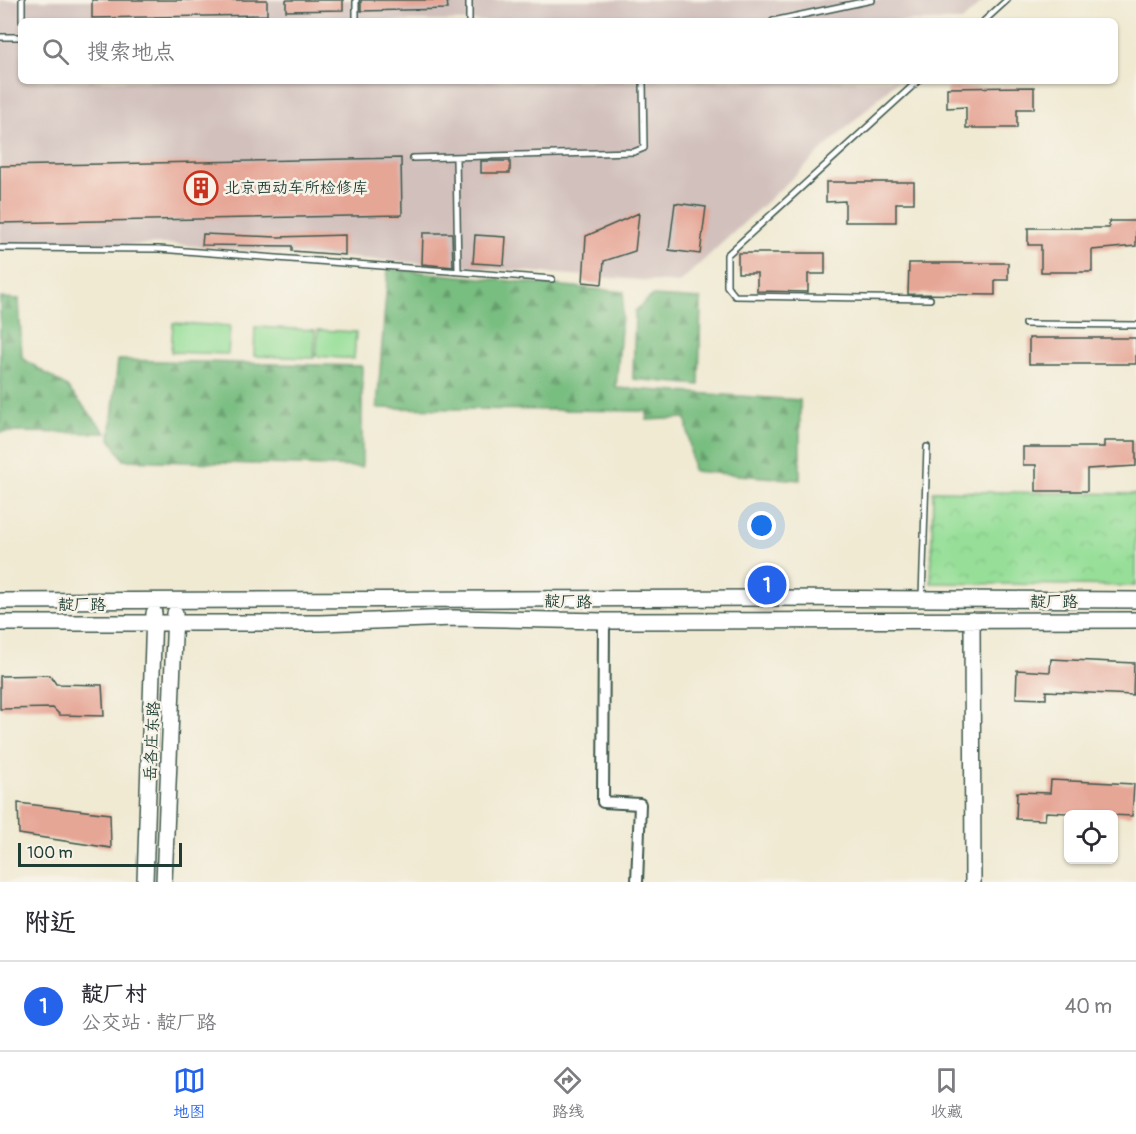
<!DOCTYPE html>
<html lang="zh">
<meta charset="utf-8">
<style>
body{margin:0;font-family:Pangolin,"LXGW WenKai TC",sans-serif;background:#f2f2f3;color:#2b2b33}
.controls{position:absolute;right:18px;bottom:18px;display:grid;overflow:hidden;border-radius:9px;box-shadow:0 2px 4px #0004}
.controls button{width:54px;height:54px;display:grid;place-items:center;padding:0;border:0;border-bottom:2px solid #e1e1e2;background:#fff;color:#2b2b33;font:30px sans-serif}
.scale{position:absolute;left:18px;bottom:15px;width:164px;box-sizing:border-box;padding-left:6px;border:3px solid #1f3d34;border-top:0;font-size:16px;line-height:21px;white-space:nowrap;color:#1f3d34;-webkit-text-stroke:4px #f7f3e8;paint-order:stroke}
.you{position:absolute;left:762px;top:526px;width:21px;height:21px;margin:-15px;border:4px solid #fff;border-radius:50%;background:#1a73e8;box-shadow:0 0 0 9px #1a73e833}
.badge{display:grid;place-items:center;width:39px;height:39px;border-radius:50%;background:#2563eb;color:#fff;font-size:20px;font-weight:700}
.pin{position:absolute;translate:-50% -50%;border:3px solid #fff;box-shadow:0 2px 6px #0006}
.list{margin:0;padding:0;list-style:none}
h2{display:flex;justify-content:space-between;align-items:center;height:78px;margin:0;padding:0 24px;font-size:26px}
h2 small{font-size:20px;font-weight:400;color:#7c7c81}
.list li{display:grid;grid-template-columns:39px 1fr auto;gap:18px;align-items:center;box-sizing:border-box;height:90px;padding:0 24px;border-top:2px solid #e1e1e2}
.list b{display:block;font-size:22px;white-space:nowrap}
.list p{margin:0;font-size:20px;white-space:nowrap;color:#7c7c81}
.list em{font-size:20px;font-style:normal;color:#7c7c81}
.icon{flex:none;width:33px;height:33px;fill:none;stroke:currentColor;stroke-width:2;stroke-linecap:round;stroke-linejoin:round}
.map{position:relative;flex:none;width:1136px;height:882px;overflow:hidden}
.search{position:absolute;background:#fff;box-shadow:0 2px 4px #0004;left:18px;right:18px;top:18px;height:66px;display:flex;align-items:center;gap:15px;box-sizing:border-box;padding:0 21px;border-radius:9px;color:#7c7c81;font-size:22px}
.sheet{height:168px;background:#fff}
nav{display:flex;justify-content:space-around;align-items:center;box-sizing:border-box;height:84px;border-top:2px solid #e1e1e2;background:#fff;font-size:16px;color:#7c7c81}
nav a{display:grid;justify-items:center;gap:3px}
nav .on{color:#2563eb}
.map>svg:first-child{display:block}
</style>
<div class="map">
<svg width="1136" height="882" viewBox="0 0 1136 882">
<defs>
<pattern id="forest-firs" width="22" height="20" patternUnits="userSpaceOnUse" patternTransform="scale(1.5)"><rect width="22" height="20" fill="#79be81"/><path d="M5 1l3.5 6h-7zM16 11l3.5 6h-7z" fill="#639c6a"/></pattern>
<pattern id="park-crowns" width="20" height="18" patternUnits="userSpaceOnUse" patternTransform="scale(1.5)"><rect width="20" height="18" fill="#97df99"/><path d="M2 6a3 3 0 1 1 6 0M12 15a3 3 0 1 1 6 0" fill="none" stroke="#82c084"/></pattern>
</defs>
<rect width="100%" height="100%" fill="#f7f3e8"/>
<filter id="ink" filterUnits="userSpaceOnUse"><feTurbulence type="fractalNoise" baseFrequency=".0167" numOctaves="2"/><feDisplacementMap in="SourceGraphic" scale="12" xChannelSelector="R" yChannelSelector="G"/><feConvolveMatrix kernelMatrix="1 2 1 2 8 2 1 2 1" color-interpolation-filters="sRGB"/></filter>
<filter id="wash" filterUnits="userSpaceOnUse"><feTurbulence type="fractalNoise" baseFrequency=".008" numOctaves="4" result="noise"/><feDisplacementMap in="SourceGraphic" scale="24" xChannelSelector="R" yChannelSelector="G"/><feGaussianBlur stdDeviation="1.35" result="paint"/><feColorMatrix in="noise" values="0 0 0 0 0 0 0 0 0 0 0 0 0 0 0 0 0 1.4 0 .05"/><feComposite in="paint" operator="in"/></filter>
<g filter="url(#wash)">
<rect width="100%" height="100%" fill="#f0ead3"/>
<path fill="#d1c0bc" d="M 0,0 L 984,0 L 962,21 L 21,21 L 21,81 L 897,81 L 679,283 L 167,244 L 0,247 Z"/>
<path fill="#97df99" stroke="#5b8e66" stroke-width="1.5" d="M 173,323 L 230,326 L 228,354 L 171,352 Z
M 255,327 L 315,330 L 314,358 L 254,356 Z
M 318,330 L 356,332 L 354,359 L 316,356 Z"/>
<path fill="url(#forest-firs)" stroke="#4c7e5a" stroke-width="1.5" d="M 388,269 L 624,292 L 616,388 L 800,400 L 800,480 L 693,471 L 686,418 L 647,420 L 647,411 L 377,408 Z
M 652,296 L 701,299 L 699,385 L 633,379 L 635,311 Z
M 0,298 L 19,299 L 22,358 L 67,387 L 106,433 L 0,432 Z
M 118,360 L 362,366 L 362,467 L 124,460 L 110,439 Z"/>
<path fill="url(#park-crowns)" stroke="#5b8e66" stroke-width="1.5" d="M 933,491 L 1136,494 L 1136,586 L 931,583 Z"/>
<g id="blocks">
<path fill="#e6a696" d="M 92,0 L 267,0 L 267,15 L 92,18 Z
M 286,0 L 343,0 L 343,10 L 286,11 Z
M 361,0 L 447,0 L 448,9 L 361,11 Z
M 1034,87 L 1034,109 L 1017,109 L 1017,128 L 966,128 L 966,107 L 947,108 L 947,88 Z
M 401,158 L 402,215 L 0,223 L 0,166 Z
M 481,161 L 510,161 L 510,173 L 481,173 Z
M 826,182 L 914,182 L 914,203 L 896,203 L 896,222 L 845,222 L 845,201 L 826,202 Z
M 675,203 L 706,207 L 700,254 L 669,250 Z
M 639,213 L 635,251 L 604,261 L 602,284 L 583,282 L 586,236 Z
M 1109,221 L 1136,221 L 1136,246 L 1092,250 L 1092,272 L 1041,272 L 1041,245 L 1028,245 L 1028,228 L 1109,228 Z
M 423,233 L 452,233 L 453,267 L 422,264 Z
M 203,234 L 277,237 L 345,235 L 345,255 L 292,251 L 292,246 L 202,245 Z
M 475,235 L 506,237 L 504,265 L 473,263 Z
M 738,253 L 825,253 L 825,274 L 808,274 L 808,292 L 757,291 L 757,273 L 738,273 Z
M 909,263 L 1008,263 L 1008,280 L 995,280 L 995,295 L 908,294 Z
M 1029,338 L 1136,338 L 1136,364 L 1029,364 Z
M 1104,441 L 1136,441 L 1136,466 L 1087,469 L 1087,491 L 1036,491 L 1036,465 L 1023,465 L 1023,447 L 1104,447 Z
M 1051,659 L 1134,663 L 1133,695 L 1046,691 L 1046,699 L 1016,698 L 1017,670 L 1050,672 Z
M 50,675 L 56,684 L 102,685 L 104,716 L 60,715 L 53,708 L 0,709 L 0,676 Z
M 1051,780 L 1134,784 L 1132,816 L 1046,812 L 1045,820 L 1016,819 L 1017,792 L 1050,793 Z
M 18,803 L 110,814 L 111,848 L 19,834 Z"/>
</g>
</g>
<g filter="url(#ink)">
<use href="#blocks" fill-opacity="0" stroke="#3e574c" stroke-width="1.5"/>
<g fill="none" stroke-linecap="round" stroke-linejoin="round">
<defs>
<path id="lane" d="M 22,0 L 22,21
M 356,0 L 356,21
M 469,0 L 469,21
M 773,21 L 872,0
M 984,21 L 1007,0
M 0,37 L 21,37
M 918,81 L 727,255 L 727,286 L 735,296 L 930,299
M 413,158 L 634,152 L 644,148 L 643,81
M 456,158 L 458,271
M 0,248 L 159,249 L 552,279
M 1025,324 L 1136,325
M 922,597 L 927,447"/>
<path id="street" d="M 604,621 L 603,802 L 640,804 L 637,882"/>
<path id="secondary" d="M 0,601 L 769,598 L 1136,600
M 972,620 L 973,882
M 0,623 L 320,623 L 454,618 L 604,621 L 1136,620
M 145,882 L 154,613
M 164,882 L 175,613"/>
</defs>
<use href="#lane" stroke="#3e574c" stroke-width="8"/>
<use href="#street" stroke="#3e574c" stroke-width="14"/>
<use href="#secondary" stroke="#3e574c" stroke-width="18"/>
<use href="#lane" stroke="#fff" stroke-width="5"/>
<use href="#street" stroke="#fff" stroke-width="10"/>
<use href="#secondary" stroke="#fff" stroke-width="15"/>
</g>
</g>
<defs>
<symbol id="building-ring" viewBox="-11 -11 22 22"><circle r="9.5" fill="#f7f3e8" stroke="#c8321e" stroke-width="1.5"/><path d="M-4-6H4V6H1V3H-1V6H-4ZM-2.5-4.3h1.7v1.8h-1.7ZM.8-4.3h1.7v1.8H.8ZM-2.5-1h1.7V.8h-1.7ZM.8-1h1.7V.8H.8Z" fill="#c8321e"/></symbol>
</defs>
<g fill-rule="evenodd">
<use href="#building-ring" x="182" y="169" width="38" height="38"/>
</g>
<g text-anchor="middle" dominant-baseline="central" stroke-width="5" stroke-linejoin="round" paint-order="stroke">
<g font-size="16" fill="#1f3d34" stroke="#f7f3e8" text-anchor="start">
<text x="224" y="188">北京西动车所检修库</text>
</g>
<g font-size="16" fill="#1f3d34" stroke="#f7f3e8">
<text transform="translate(568 602) rotate(1)">靛厂路</text>
<text x="1054" y="602">靛厂路</text>
<text x="82" y="605">靛厂路</text>
<text transform="translate(152 741) rotate(-87)">岳各庄东路</text>
</g>
</g>
</svg>
<div class="controls">
<button><svg class="icon" aria-label="locate" viewBox="0 0 24 24"><circle cx="12" cy="12" r="6"/><path d="M12 2v4M12 18v4M2 12h4M18 12h4"/></svg></button>
</div>
<div class="scale">100 m</div>
<div class="you"></div>
<div class="pin badge" style="left:767px;top:585px">1</div>
<div class="search"><svg class="icon" aria-label="search" viewBox="0 0 24 24"><circle cx="10" cy="10" r="6"/><path d="M15 15l6 6"/></svg>搜索地点</div>
</div>
<section class="sheet">
<h2>附近<small></small></h2>
<ul class="list">
<li><span class="badge">1</span><div><b>靛厂村</b><p>公交站 · 靛厂路</p></div><em>40 m</em></li>
</ul>
</section>
<nav>
<a class="on"><svg class="icon" aria-label="map" viewBox="0 0 24 24"><path d="M3 6l6-2 6 2 6-2v14l-6 2-6-2-6 2zM9 4v14M15 6v14"/></svg>地图</a>
<a><svg class="icon" aria-label="directions" viewBox="0 0 24 24"><path d="M12 3l9 9-9 9-9-9zM9 14v-3h6M13 9l2 2-2 2"/></svg>路线</a>
<a><svg class="icon" aria-label="saved" viewBox="0 0 24 24"><path d="M7 4h10v16l-5-4-5 4z"/></svg>收藏</a>
</nav>
